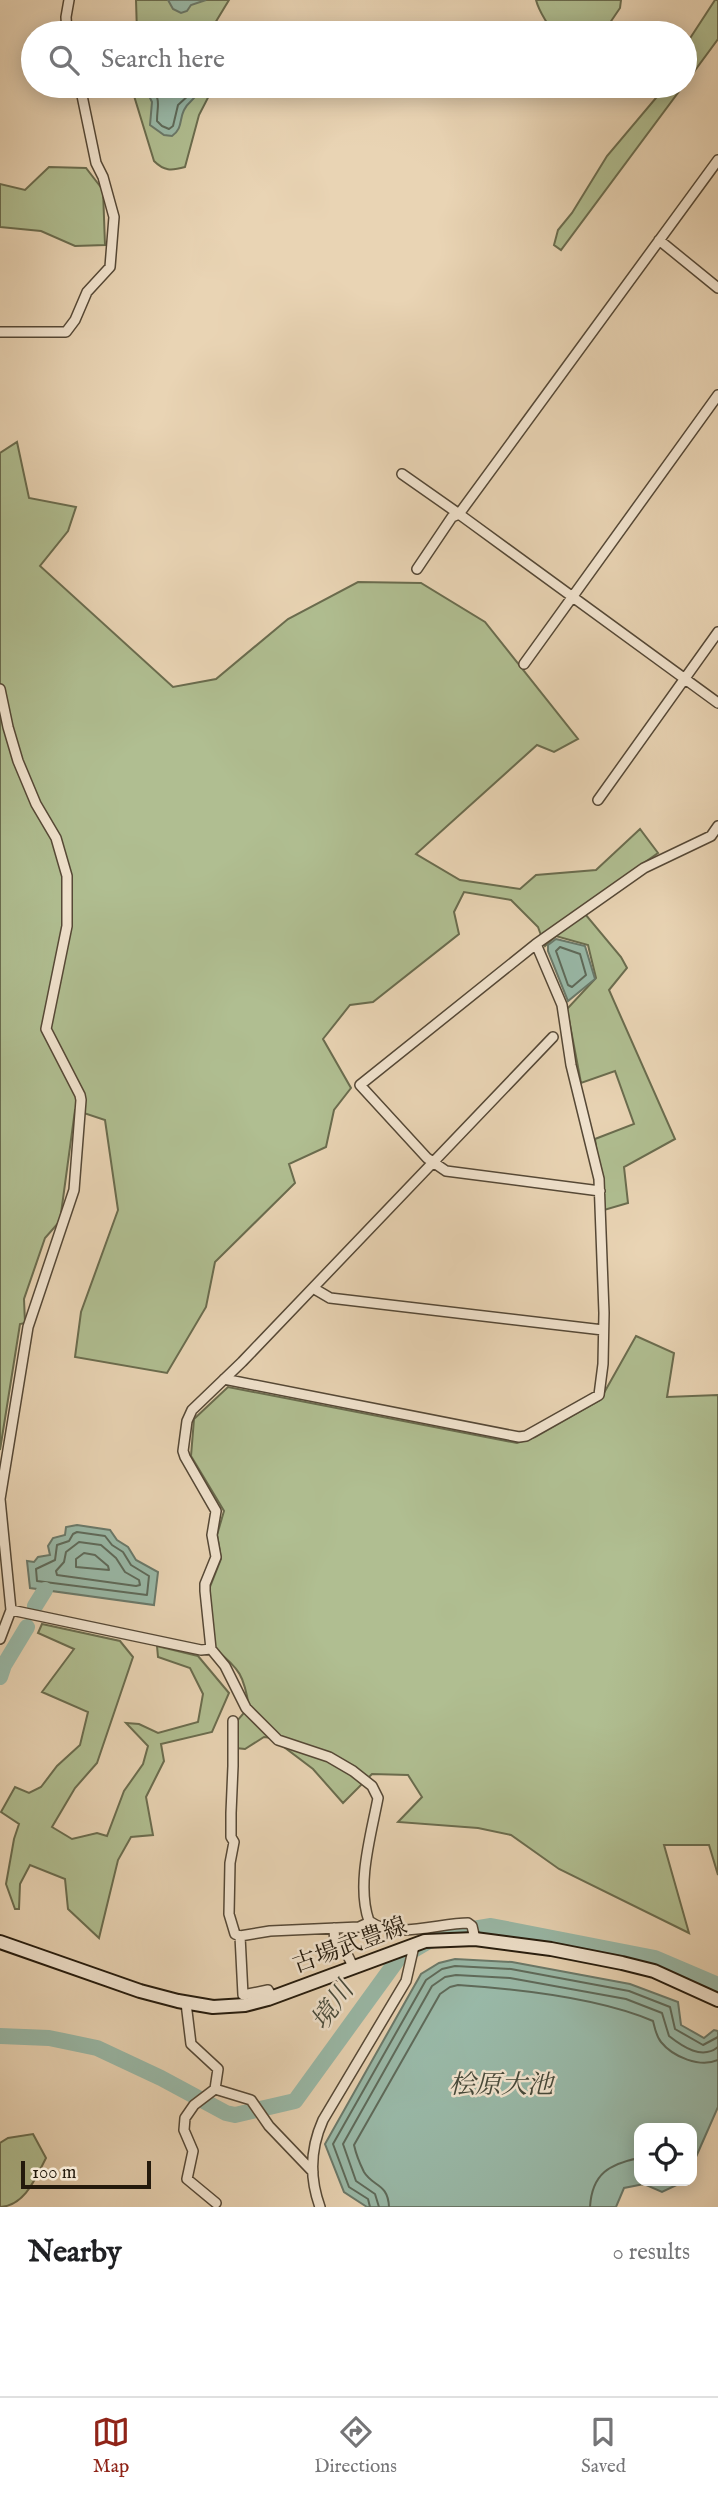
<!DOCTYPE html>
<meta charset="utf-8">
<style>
body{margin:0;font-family:"IM FELL English","Noto Serif JP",serif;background:#f2f2f2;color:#202124}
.controls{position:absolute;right:21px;bottom:21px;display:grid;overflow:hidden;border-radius:14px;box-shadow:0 4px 18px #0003}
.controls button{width:63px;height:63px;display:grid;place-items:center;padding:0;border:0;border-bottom:2px solid #e0e0e0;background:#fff;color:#202124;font:35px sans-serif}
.scale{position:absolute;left:21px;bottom:18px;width:130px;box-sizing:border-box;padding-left:7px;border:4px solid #241a0c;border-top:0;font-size:19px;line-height:24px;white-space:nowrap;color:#241a0c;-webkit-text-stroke:5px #f1e3ce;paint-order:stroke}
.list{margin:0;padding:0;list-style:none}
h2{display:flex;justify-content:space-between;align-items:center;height:91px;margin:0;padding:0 28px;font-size:30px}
h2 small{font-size:23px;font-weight:400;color:#757577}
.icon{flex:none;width:38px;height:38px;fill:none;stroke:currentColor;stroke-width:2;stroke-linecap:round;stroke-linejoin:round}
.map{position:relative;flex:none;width:718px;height:2207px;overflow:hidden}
.search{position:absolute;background:#fff;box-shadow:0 4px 18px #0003;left:21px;right:21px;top:21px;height:77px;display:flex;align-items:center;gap:18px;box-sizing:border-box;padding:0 24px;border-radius:38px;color:#757577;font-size:26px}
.sheet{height:189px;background:#fff}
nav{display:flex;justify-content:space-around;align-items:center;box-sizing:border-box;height:98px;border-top:2px solid #e0e0e0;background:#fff;font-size:19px;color:#757577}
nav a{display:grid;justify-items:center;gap:4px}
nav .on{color:#8f2418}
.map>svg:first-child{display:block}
</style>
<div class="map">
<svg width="718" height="2207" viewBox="0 0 718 2207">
<rect width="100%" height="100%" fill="#e9d4b4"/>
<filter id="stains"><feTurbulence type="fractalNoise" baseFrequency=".00286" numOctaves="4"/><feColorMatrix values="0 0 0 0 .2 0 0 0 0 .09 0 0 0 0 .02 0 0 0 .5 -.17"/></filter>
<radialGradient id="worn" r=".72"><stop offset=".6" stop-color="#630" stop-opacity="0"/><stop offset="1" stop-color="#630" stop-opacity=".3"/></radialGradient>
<path fill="#b0be91" stroke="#6a6c4e" stroke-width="2" d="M 136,0 L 229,0 L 209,33 L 137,33 Z
M 536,0 L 621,0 L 620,8 L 603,33 L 552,33 C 547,20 540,15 536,0 Z
M 715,0 L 718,0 L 718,39 L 685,84 L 685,46 Z
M 131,86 L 214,86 L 199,115 L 185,167 C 171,171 164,171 154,161 Z
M 666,86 L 683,86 L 561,250 L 554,245 L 558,230 L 572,213 L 607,156 Z
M 49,167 L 86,168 L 103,190 L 105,245 L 75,246 L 41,231 L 0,227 L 0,184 L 25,190 Z
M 17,442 L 29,498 L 76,507 L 68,531 L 40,566 L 173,687 L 216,679 L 288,619 L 358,582 L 421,583 L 485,622 L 578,739 L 554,752 L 537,745 L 416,854 L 460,880 L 520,889 L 536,875 L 596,870 L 640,829 L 658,853 L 580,908 L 621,957 L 627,968 L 609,990 L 675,1139 L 624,1167 L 628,1203 L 604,1210 L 595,1139 L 634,1124 L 615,1071 L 581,1083 L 567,1009 L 596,978 L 588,945 L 556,936 L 545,946 L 538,927 L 511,900 L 464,892 L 454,912 L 459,934 L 373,1002 L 350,1005 L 323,1039 L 351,1088 L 334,1110 L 326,1147 L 289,1164 L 295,1183 L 215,1262 L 206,1307 L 167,1373 L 75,1357 L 81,1312 L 118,1210 L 105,1120 L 75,1110 L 60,1221 L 45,1238 L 24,1299 L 25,1323 L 20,1324 L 0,1450 L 0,453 Z
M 636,1336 L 674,1353 L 667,1397 L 718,1395 L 718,1875 L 709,1845 L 664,1845 L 689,1933 L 559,1869 L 511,1835 L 478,1828 L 398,1822 L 422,1797 L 408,1775 L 372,1774 L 343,1803 L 313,1769 L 272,1738 L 264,1737 L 245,1749 L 236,1748 L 236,1722 L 249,1707 C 244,1676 240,1669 215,1649 L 208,1592 L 221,1559 L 217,1535 L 224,1511 L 191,1456 L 194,1419 L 228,1387 L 517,1443 L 535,1437 L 600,1400 Z
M 42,1624 L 120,1641 L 133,1657 L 97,1763 L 75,1788 L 52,1827 L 72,1839 L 97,1833 L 107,1836 L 124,1791 L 143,1764 L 148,1746 L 126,1723 L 139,1724 L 158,1733 L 198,1722 L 203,1694 L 190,1668 L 158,1657 L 157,1646 L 198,1656 L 229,1693 L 212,1732 L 161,1744 L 164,1761 L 146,1797 L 153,1835 L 131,1837 L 118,1860 L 99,1938 L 68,1909 L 65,1879 L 30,1865 L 20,1884 L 19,1909 L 15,1909 L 6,1884 L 14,1839 L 19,1824 L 1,1812 L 15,1787 L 29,1793 L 41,1787 L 57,1766 L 80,1745 L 88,1712 L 42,1692 L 74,1649 L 38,1633 Z
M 33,2134 L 46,2158 C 36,2177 25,2206 0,2207 L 0,2143 L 8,2138 Z"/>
<path fill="#99b9a8" stroke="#6a796a" stroke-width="2" d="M 168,0 L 206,0 L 191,5 L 187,11 L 181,13 L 173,9 Z
M 144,86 L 197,86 C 199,100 189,99 184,110 C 179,120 183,128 172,136 L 164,135 L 150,125 L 152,102 Z
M 556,939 L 585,946 L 595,979 L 568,1001 L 548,951 L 548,945 Z
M 77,1525 L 110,1530 L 117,1540 L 128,1547 L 136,1560 L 158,1572 L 154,1605 L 30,1588 L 27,1561 L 34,1562 L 38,1557 L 50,1555 L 48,1546 L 53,1538 L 65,1535 L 66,1527 Z
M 455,1959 L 512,1962 L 630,1984 L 678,2002 L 681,2025 L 704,2038 L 714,2030 L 718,2031 L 718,2107 L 692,2166 L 692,2128 L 639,2128 L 639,2181 L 685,2181 L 662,2192 L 644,2184 L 624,2188 L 616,2207 L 367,2207 L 344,2192 L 325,2144 L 421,1974 L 439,1963 Z"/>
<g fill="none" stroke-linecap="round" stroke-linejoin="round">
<path stroke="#5e6a5a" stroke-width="2" d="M 150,86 C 162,101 157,104 157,121 L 162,126 L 169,129 L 173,126 L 178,105 L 190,94 L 191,86
M 560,947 L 580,954 L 586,975 L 572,987 L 568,985 L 556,951 Z
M 77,1532 L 105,1536 L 112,1545 L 123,1552 L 131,1565 L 149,1576 L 147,1595 L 37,1581 L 36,1569 L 55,1560 L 57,1545 L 69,1541 L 73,1534 Z
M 79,1542 L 101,1545 L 116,1558 L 125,1572 L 139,1580 L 140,1585 L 136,1586 L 57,1575 L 56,1571 L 64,1562 L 66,1552 Z
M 84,1553 L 95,1555 L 108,1566 L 109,1570 L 76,1567 L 76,1559 Z
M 370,2207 L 368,2199 L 349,2187 L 333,2144 L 426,1980 L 442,1969 L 455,1966 L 511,1969 L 629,1991 L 670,2007 L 675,2029 L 703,2045 L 718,2037
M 379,2207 L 375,2194 L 356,2181 L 343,2144 L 432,1986 L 445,1977 L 456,1975 L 510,1978 L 626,1999 L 662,2013 L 669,2036 C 683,2047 702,2060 718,2047
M 389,2207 C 388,2183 373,2187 364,2172 C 360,2164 356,2154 354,2145 L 440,1994 L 450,1987 L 458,1985 C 518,1989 597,1997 653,2021 C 655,2028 656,2036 661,2042 C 673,2057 700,2068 718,2060
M 590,2207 C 592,2173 610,2164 639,2158"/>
<path stroke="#99b9a8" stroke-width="16" d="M 35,1606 L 45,1590
M 0,1677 L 4,1665 L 27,1627
M 0,2036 L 49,2038 L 97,2048 L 161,2078 L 226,2113 L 235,2115 L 295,2101 L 398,1959 L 427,1942 L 461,1931 L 491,1926 L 655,1958 L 718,1985"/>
<defs>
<path id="street" d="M 67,33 L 66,17 L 69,0
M 718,160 L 459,514 L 718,703
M 659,240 L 718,288
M 0,332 L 66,332 L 75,320 L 87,292 L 110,267 L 114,217 L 103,177 L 96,163 L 80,86
M 402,474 L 459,514 L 452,517 L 417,569
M 524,664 L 718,395
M 0,689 L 8,727 L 18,761 L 36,804 L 56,838 L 67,876 L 67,926 L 46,1029 L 80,1095 L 81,1100 L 74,1190 L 28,1327 L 0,1499 L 11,1610 L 0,1639
M 598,800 L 718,632
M 600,1191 L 446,1171 L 427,1158 L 360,1085 L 536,944 L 644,868 L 711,836 L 718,826
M 313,1288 L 330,1298 L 603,1330
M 224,1379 L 519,1437 L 526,1436 L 599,1395 L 603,1364 L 604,1313 L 599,1179 L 571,1065 L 562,1005 L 536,944
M 11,1610 L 201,1650 L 211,1649
M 233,1721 L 233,1766 L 231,1813 L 231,1837 L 234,1842 L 230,1863 L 229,1914 L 235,1934 L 240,1936 L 243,1995 L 268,1990 L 272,1997
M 334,1928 L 335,1946 C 346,1948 349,1958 353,1967
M 240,1936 L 270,1931 L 359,1927 L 370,1922
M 475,1939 L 472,1926 L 468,1923 C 439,1923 395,1940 369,1921 C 356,1885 371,1835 378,1798 L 372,1786 L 353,1771 L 329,1757 L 278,1740 L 246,1708 L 225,1666 L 211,1649 L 205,1591 L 205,1584 L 216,1557 L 212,1535 L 216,1511 L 185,1457 L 183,1451 L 187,1421 L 192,1410 L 242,1362 L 553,1037
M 186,2003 L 191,2044 L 218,2069 L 215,2089 L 194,2105 L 185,2118 L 184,2130 L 193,2151 L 187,2179 L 216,2203
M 215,2089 L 251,2100 L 269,2126 L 313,2172
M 320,2207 C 309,2177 310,2149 323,2120 L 406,1981 L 414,1946"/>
<path id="secondary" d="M 0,1942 L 140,1991 L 178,2001 L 213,2007 L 245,2005 L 268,1999 L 425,1941 L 475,1939 L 551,1949 L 622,1963 L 654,1971 L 718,2000"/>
</defs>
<use href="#street" stroke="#554836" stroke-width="12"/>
<use href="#secondary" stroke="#241a0c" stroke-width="16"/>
<use href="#street" stroke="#f1e3ce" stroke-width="9"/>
<use href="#secondary" stroke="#f1e3ce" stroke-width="12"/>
</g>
<g text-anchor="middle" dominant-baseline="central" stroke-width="5" stroke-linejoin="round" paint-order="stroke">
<g font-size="24" fill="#241a0c" stroke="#f1e3ce">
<text transform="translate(350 1946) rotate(-20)">古場武豊線</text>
</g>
<g font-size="26" font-style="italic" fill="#474a3b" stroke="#f1e3ce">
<text transform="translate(333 2006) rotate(-54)">境川</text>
<text x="501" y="2085">桧原大池</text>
</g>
</g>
<rect width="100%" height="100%" filter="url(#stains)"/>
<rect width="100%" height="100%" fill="url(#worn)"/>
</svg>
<div class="controls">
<button><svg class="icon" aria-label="locate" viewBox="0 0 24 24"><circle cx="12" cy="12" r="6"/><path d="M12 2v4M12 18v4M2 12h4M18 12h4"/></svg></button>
</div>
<div class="scale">100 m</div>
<div class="search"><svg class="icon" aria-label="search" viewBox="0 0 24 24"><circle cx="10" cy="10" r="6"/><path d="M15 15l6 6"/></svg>Search here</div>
</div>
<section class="sheet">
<h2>Nearby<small>0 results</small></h2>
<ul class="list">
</ul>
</section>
<nav>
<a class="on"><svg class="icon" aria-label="map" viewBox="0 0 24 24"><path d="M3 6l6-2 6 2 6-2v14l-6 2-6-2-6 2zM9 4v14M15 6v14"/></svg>Map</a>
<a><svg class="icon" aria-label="directions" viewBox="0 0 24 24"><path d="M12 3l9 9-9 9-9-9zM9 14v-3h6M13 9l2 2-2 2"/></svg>Directions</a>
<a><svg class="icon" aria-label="saved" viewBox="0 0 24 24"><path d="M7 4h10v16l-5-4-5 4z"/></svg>Saved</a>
</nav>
